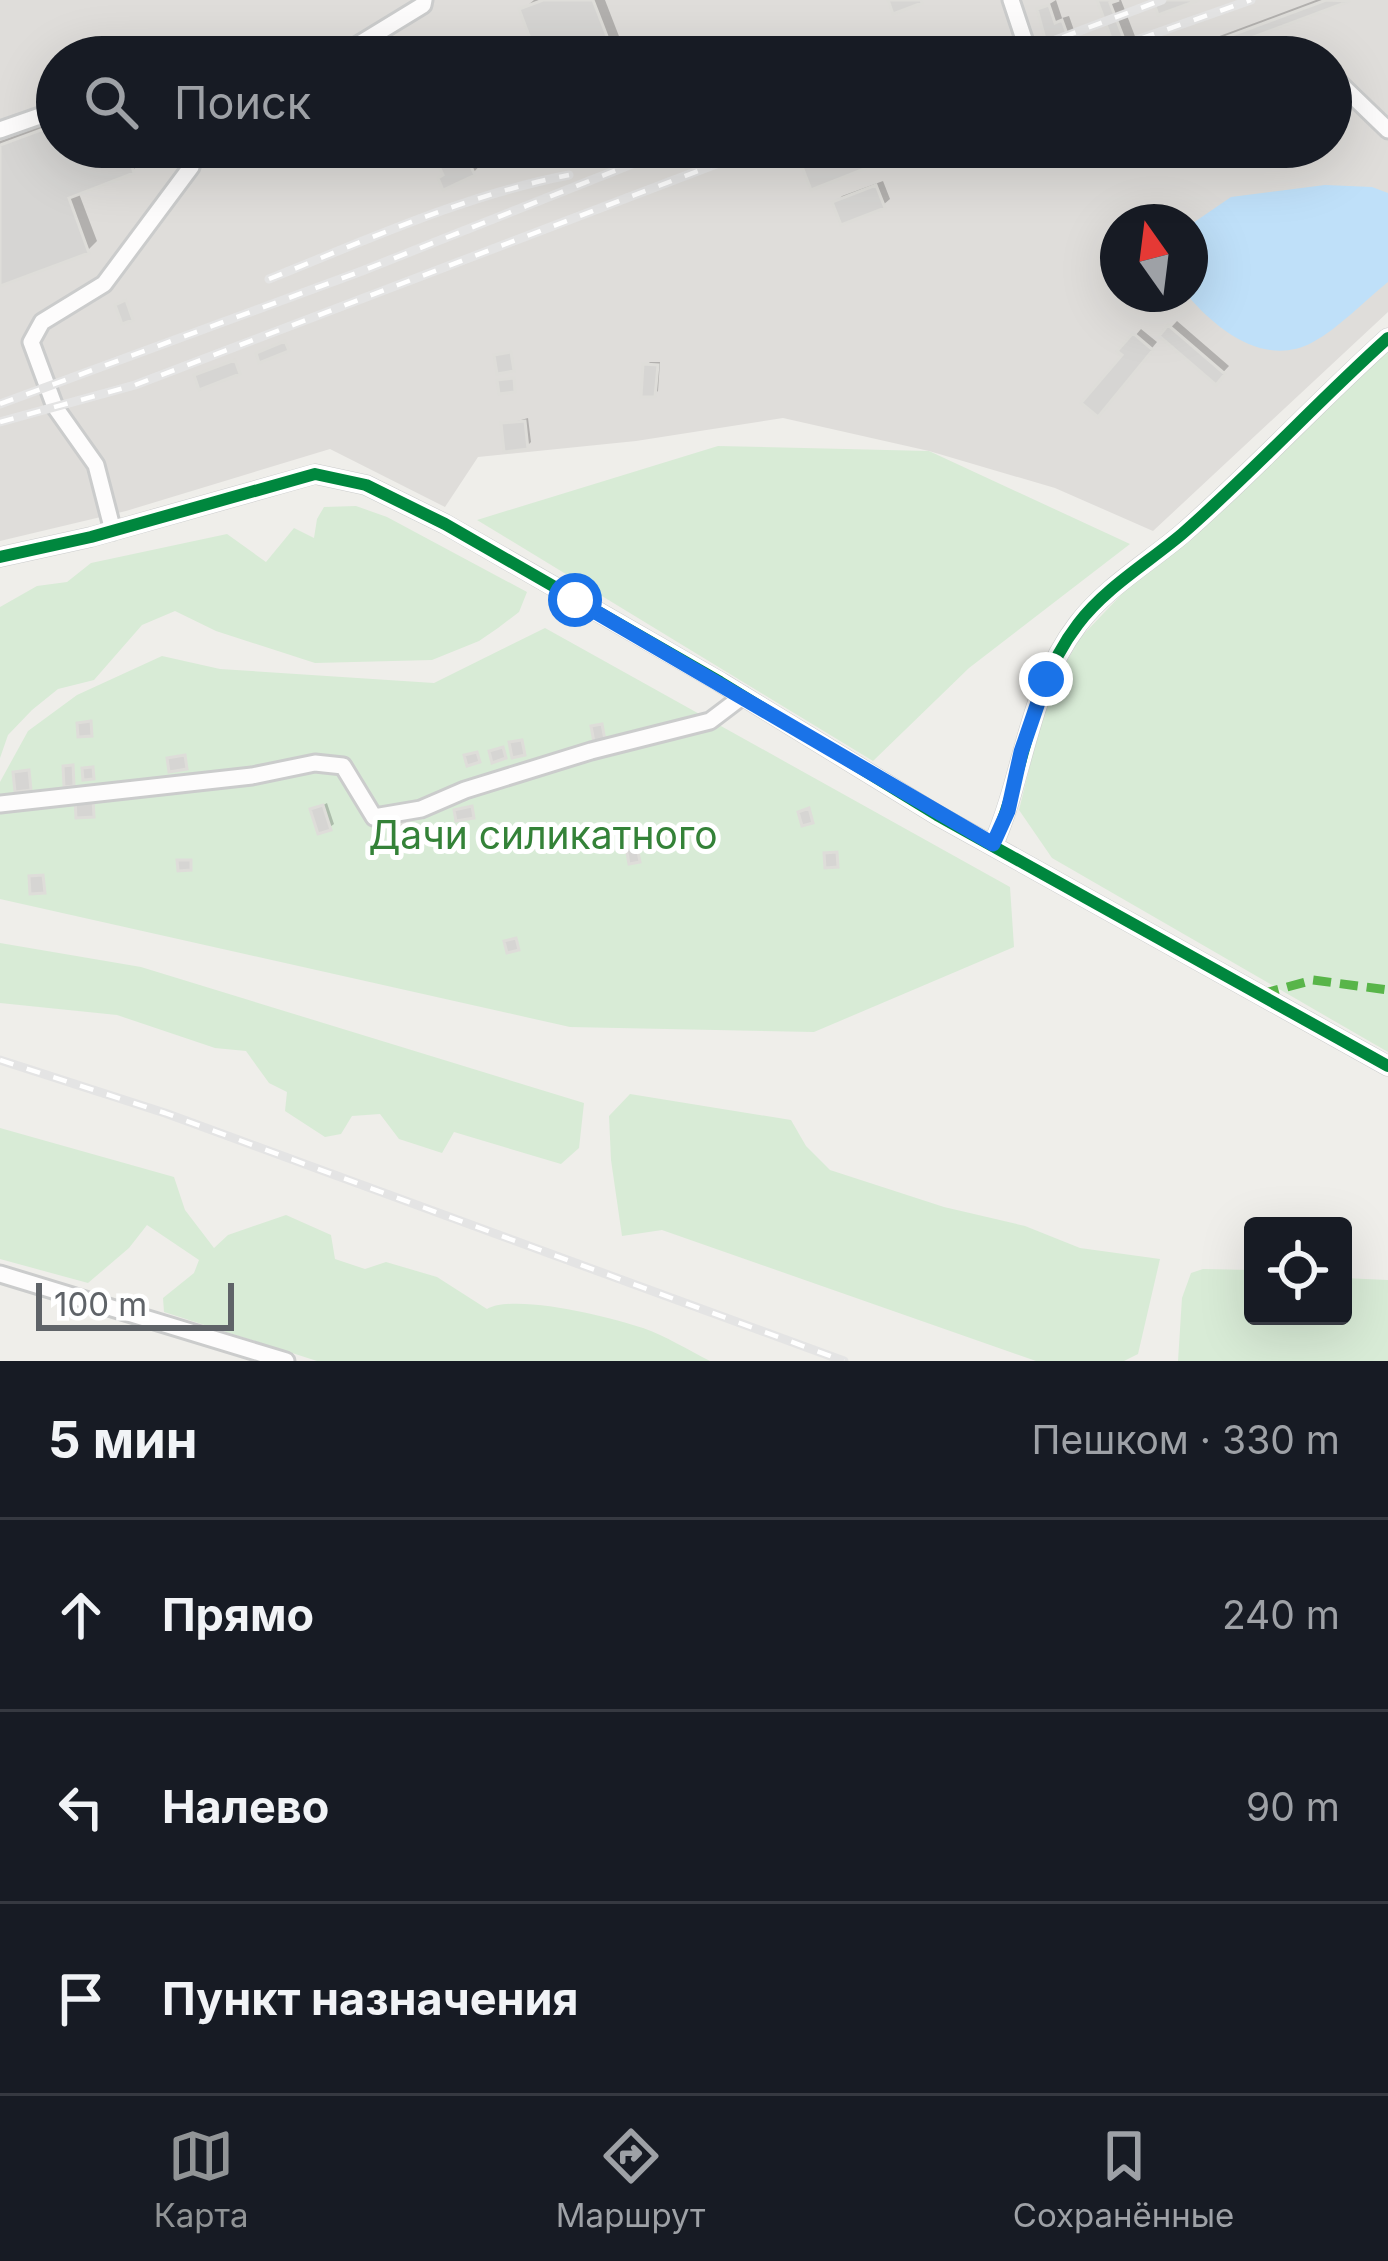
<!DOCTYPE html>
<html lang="ru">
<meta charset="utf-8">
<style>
body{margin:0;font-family:Inter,sans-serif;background:#242831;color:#f1f3f6}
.controls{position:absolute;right:36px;bottom:36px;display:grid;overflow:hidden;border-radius:12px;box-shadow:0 12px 48px #0002}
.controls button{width:108px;height:108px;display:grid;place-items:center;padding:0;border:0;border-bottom:3px solid #363941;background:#171b24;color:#f1f3f6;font:60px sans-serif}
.compass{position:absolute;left:1100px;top:204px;width:108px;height:108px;border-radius:50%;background:#171b24;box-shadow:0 12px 48px #0002;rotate:346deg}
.scale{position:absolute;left:36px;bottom:30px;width:198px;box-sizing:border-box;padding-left:12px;border:6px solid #5f6368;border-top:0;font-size:33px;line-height:42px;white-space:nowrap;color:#5f6368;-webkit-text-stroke:9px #fff;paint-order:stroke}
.stop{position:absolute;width:36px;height:36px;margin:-27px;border:9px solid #1a73e8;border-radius:50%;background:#fff}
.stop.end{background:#1a73e8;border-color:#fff;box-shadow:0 3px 12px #0008}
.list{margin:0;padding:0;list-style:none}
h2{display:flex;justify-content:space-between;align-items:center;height:156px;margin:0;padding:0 48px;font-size:51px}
h2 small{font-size:39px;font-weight:400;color:#9ea1a6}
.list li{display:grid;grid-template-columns:78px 1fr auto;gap:36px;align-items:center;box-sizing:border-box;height:192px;padding:0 48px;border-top:3px solid #363941}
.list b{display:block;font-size:45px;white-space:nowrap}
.list em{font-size:39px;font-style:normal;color:#9ea1a6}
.icon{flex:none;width:66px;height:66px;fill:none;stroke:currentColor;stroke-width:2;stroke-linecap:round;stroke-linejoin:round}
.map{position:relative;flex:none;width:1388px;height:1361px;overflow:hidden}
.search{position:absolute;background:#171b24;box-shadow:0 12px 48px #0002;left:36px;right:36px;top:36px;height:132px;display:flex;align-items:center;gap:30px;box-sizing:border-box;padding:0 42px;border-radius:66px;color:#9ea1a6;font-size:45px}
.sheet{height:732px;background:#171b24}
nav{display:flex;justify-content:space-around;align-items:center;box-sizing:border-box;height:168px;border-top:3px solid #363941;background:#171b24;font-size:33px;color:#9ea1a6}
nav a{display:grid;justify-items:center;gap:6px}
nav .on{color:#919496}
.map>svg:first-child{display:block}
</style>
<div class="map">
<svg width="1388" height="1361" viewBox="0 0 1388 1361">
<rect width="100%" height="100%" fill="#efeeea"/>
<path fill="#dfddda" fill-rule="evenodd" d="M 0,0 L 1388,0 L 1388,312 L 1153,531 L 1055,488 L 929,451 L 783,418 L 636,441 L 478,457 L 445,507 L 330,449 L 126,511 L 0,541 ZM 57,57 L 1331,57 L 1331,147 L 57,147 ZM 1118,222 L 1190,222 L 1190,294 L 1118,294 Z"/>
<path fill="#d8ebd6" d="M 1388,349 L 1388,1052 L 1052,858 L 1019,810 L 1047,696 L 1080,638 L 1142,573 L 1186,541 Z
M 718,446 L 929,451 L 1130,544 L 969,668 L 873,761 L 477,520 Z
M 356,506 L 387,517 L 527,592 L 519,612 L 498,628 L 479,641 L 432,660 L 315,663 L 216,631 L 175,611 L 142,625 L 94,680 L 58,689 L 32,710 L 8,735 L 0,758 L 0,607 L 37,586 L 67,582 L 91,563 L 227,534 L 266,562 L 294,528 L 314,538 L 317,519 L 324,507 Z
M 545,628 L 1010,887 L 1014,947 L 814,1032 L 570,1027 L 0,899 L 0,782 L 28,731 L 77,695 L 162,656 L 220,669 L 434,683 Z
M 0,943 L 141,967 L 584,1103 L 579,1148 L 561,1164 L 454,1132 L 442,1153 L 399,1139 L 380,1114 L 352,1116 L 341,1134 L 325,1137 L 285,1111 L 287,1092 L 269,1083 L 246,1051 L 215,1048 L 117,1015 L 0,1003 Z
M 630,1094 L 791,1120 L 806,1146 L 830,1170 L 944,1207 L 1025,1226 L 1080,1248 L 1160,1259 L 1138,1354 L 1124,1361 L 1036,1361 L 662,1230 L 622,1236 L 611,1160 L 609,1116 Z
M 0,1128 L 174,1177 L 185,1210 L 214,1248 L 228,1235 L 286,1215 L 331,1235 L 335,1259 L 365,1269 L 386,1262 L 437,1277 L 487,1309 C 515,1293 611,1317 643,1328 C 666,1336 688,1350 710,1361 L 317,1361 L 164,1312 L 163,1298 L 194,1273 L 199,1260 L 147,1225 L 129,1248 L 88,1283 L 0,1259 Z
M 1203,1269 L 1253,1270 L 1253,1316 L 1343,1316 L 1343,1278 L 1388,1280 L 1388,1361 L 1178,1361 L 1182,1298 L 1191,1273 Z"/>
<path fill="#bfe0f9" d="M 1325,185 L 1372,187 L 1388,193 L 1388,282 C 1364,301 1339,328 1313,342 C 1266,368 1218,331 1188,296 L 1193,223 L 1231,197 Z"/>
<path fill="#0003" d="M 534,0 L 605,0 L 627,57 L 540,57 L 522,10 Z
M 1056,0 L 1062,18 L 1069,16 L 1075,33 L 1068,40 L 1040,10 Z
M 1100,0 L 1121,0 L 1143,57 L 1121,57 Z
M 1316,0 L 1344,0 L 1191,57 L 1163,57 Z
M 424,37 L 433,57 L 389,57 L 395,51 Z
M 1309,40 L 1315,57 L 1262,57 Z
M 57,120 L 57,147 L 166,147 L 140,156 L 142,161 L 133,170 L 78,191 L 97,241 L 88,250 L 0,277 L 0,141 Z
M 433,147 L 475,147 L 482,163 L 473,173 L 446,174 Z
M 812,147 L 882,147 L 885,153 L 875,162 L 802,157 Z
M 883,181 L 890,199 L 883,205 L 835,203 L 842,196 Z
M 1177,321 L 1229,366 L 1215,381 L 1163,336 Z
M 1141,329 L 1157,342 L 1104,406 L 1126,354 L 1122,351 Z
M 650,362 L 660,362 L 658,391 L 654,394 L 646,365 Z
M 528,418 L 531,442 L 527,446 L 504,425 Z
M 327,803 L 334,824 L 330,827 L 314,810 Z"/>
<path fill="#d6d5d3" stroke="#deddd9" stroke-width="3" d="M 543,0 L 593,0 L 615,57 L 537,57 L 519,9 Z
M 888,0 L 921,0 L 922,3 L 893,14 Z
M 1097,0 L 1119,0 L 1110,3 L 1131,57 L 1118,57 Z
M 1153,0 L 1199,0 L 1158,15 Z
M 1326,0 L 1350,1 L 1200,57 L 1173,57 Z
M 1049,5 L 1055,23 L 1062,20 L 1070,42 L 1048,50 L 1037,9 Z
M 414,44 L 420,57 L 387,57 Z
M 1299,48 L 1303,57 L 1273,57 Z
M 57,124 L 57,147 L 174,147 L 131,163 L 134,173 L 69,198 L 89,253 L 0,286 L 0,145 Z
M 430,147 L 462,147 L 475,175 L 443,190 L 438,178 L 443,175 Z
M 549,147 L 589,147 L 554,160 Z
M 822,147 L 870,147 L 877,164 L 811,190 L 798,156 Z
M 1002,147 L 1018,147 L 1021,156 L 1008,162 Z
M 1252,147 L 1290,147 L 1236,166 L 1232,154 Z
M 876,185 L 885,208 L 841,225 L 832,202 Z
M 126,300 L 133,320 L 122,324 L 115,305 Z
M 1168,325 L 1225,374 L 1216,385 L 1159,336 Z
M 1133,333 L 1153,350 L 1098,417 L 1081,403 L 1122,355 L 1117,351 Z
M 285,341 L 289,351 L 259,363 L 256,353 Z
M 511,352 L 514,371 L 497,374 L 494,355 Z
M 235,360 L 240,374 L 199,390 L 194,375 Z
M 643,364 L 658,365 L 655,397 L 641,397 Z
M 514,378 L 515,392 L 499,394 L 497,380 Z
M 525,421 L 528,449 L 504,452 L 501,423 Z
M 91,721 L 92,736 L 78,737 L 77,723 Z
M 602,724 L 605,740 L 594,742 L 591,726 Z
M 522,740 L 525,755 L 512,758 L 509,742 Z
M 503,747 L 506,758 L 492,763 L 489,751 Z
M 477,752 L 480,762 L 467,766 L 464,755 Z
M 185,755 L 187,769 L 169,772 L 167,758 Z
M 73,765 L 74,786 L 64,787 L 63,766 Z
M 93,767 L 94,779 L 83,780 L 82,768 Z
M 29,770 L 31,790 L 15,792 L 13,772 Z
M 93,798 L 94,817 L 76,818 L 75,799 Z
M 323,805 L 331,830 L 318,834 L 310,809 Z
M 472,806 L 474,818 L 456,821 L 454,810 Z
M 809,808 L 813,823 L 802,826 L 798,812 Z
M 409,823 L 411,838 L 396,840 L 393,825 Z
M 466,832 L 468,850 L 459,851 L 456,833 Z
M 637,846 L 640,862 L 629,864 L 626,847 Z
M 837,852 L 838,867 L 825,868 L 824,853 Z
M 177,860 L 191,860 L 191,870 L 178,871 Z
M 43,875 L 45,893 L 30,894 L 29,876 Z
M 516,938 L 519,950 L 507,953 L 504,941 Z"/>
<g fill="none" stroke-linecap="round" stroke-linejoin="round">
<defs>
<path id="minor" d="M 1011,0 L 1030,57
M 338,57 L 423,5 L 424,0
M 1331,75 L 1388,130
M 0,130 L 57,110
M 1060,147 L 1060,148
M 113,531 L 96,465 L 55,407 L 31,342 L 42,322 L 104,284 L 191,167 L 197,147
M 0,557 L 91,537 L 315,474 L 366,485 L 445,524 L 720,682 L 937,815 L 1388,1066
M 0,804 L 252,776 L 315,763 L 343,766 L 374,817 L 421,809 L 465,790 L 591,751 L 710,721 L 743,696
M 993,845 C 1025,772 1028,689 1078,624 C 1105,588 1149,562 1182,534 C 1253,472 1318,401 1388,338
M 0,1274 L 286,1361"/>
</defs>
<use href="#minor" stroke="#cbcccc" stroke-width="21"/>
<use href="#minor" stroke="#fdfcfc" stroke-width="15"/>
<defs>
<path id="rail" d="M 1010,57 L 1162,0
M 1088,57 L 1251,0
M 269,279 C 367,240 465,195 569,175
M 0,404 L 362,271 L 675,147
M 0,422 L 135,385 L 761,147
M 0,1060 L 165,1113 L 844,1361"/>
</defs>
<use href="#rail" stroke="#e4e4e4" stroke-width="9"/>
<use href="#rail" stroke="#fff" stroke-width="4.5" stroke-dasharray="14" stroke-linecap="butt"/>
<path stroke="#58b549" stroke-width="9" stroke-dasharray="18 9" stroke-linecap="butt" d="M 1261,994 L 1313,980 L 1388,990"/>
<defs>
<path id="cycleway" d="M 0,557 L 91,537 L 315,474 L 366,485 L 445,524 L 720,682 L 937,815 L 1388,1066
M 993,845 C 1025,772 1028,689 1078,624 C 1105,588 1149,562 1182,534 C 1253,472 1318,401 1388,338"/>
</defs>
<use href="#cycleway" stroke="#fff" stroke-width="20"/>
<use href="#cycleway" stroke="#00873e" stroke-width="12"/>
</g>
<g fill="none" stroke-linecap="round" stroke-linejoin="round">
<path stroke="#1a73e8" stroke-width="15" d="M 575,600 L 993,844 L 1008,811 L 1021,752 L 1046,679"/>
</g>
<g text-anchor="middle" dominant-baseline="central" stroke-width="10" stroke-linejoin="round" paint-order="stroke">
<g font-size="39" fill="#348238" stroke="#fff">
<text x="543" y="834">Дачи силикатного</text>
</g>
</g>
</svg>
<div class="controls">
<button><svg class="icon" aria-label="locate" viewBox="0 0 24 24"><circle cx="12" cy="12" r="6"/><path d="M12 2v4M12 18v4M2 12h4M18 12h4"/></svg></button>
</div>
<svg class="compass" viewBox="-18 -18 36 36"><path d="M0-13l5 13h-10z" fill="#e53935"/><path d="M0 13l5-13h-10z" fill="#9ea1a6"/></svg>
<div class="scale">100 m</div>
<div class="stop" style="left:575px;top:600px"></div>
<div class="stop end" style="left:1046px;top:679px"></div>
<div class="search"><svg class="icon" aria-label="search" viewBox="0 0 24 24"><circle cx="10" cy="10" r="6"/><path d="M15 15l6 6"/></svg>Поиск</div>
</div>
<section class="sheet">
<h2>5 мин<small>Пешком · 330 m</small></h2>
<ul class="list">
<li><svg class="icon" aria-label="ahead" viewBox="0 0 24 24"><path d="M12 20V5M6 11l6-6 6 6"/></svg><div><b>Прямо</b></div><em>240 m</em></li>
<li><svg class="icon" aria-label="left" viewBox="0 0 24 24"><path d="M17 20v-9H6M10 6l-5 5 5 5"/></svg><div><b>Налево</b></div><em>90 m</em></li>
<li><svg class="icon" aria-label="arrive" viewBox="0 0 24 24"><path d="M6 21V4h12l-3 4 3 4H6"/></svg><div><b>Пункт назначения</b></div></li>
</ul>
</section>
<nav>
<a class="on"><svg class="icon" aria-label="map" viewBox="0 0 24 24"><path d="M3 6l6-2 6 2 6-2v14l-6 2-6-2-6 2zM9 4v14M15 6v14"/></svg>Карта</a>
<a><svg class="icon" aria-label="directions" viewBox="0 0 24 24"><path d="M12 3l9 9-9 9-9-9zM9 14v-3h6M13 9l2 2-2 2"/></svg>Маршрут</a>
<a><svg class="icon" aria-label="saved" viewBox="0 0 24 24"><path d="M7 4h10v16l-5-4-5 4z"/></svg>Сохранённые</a>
</nav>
